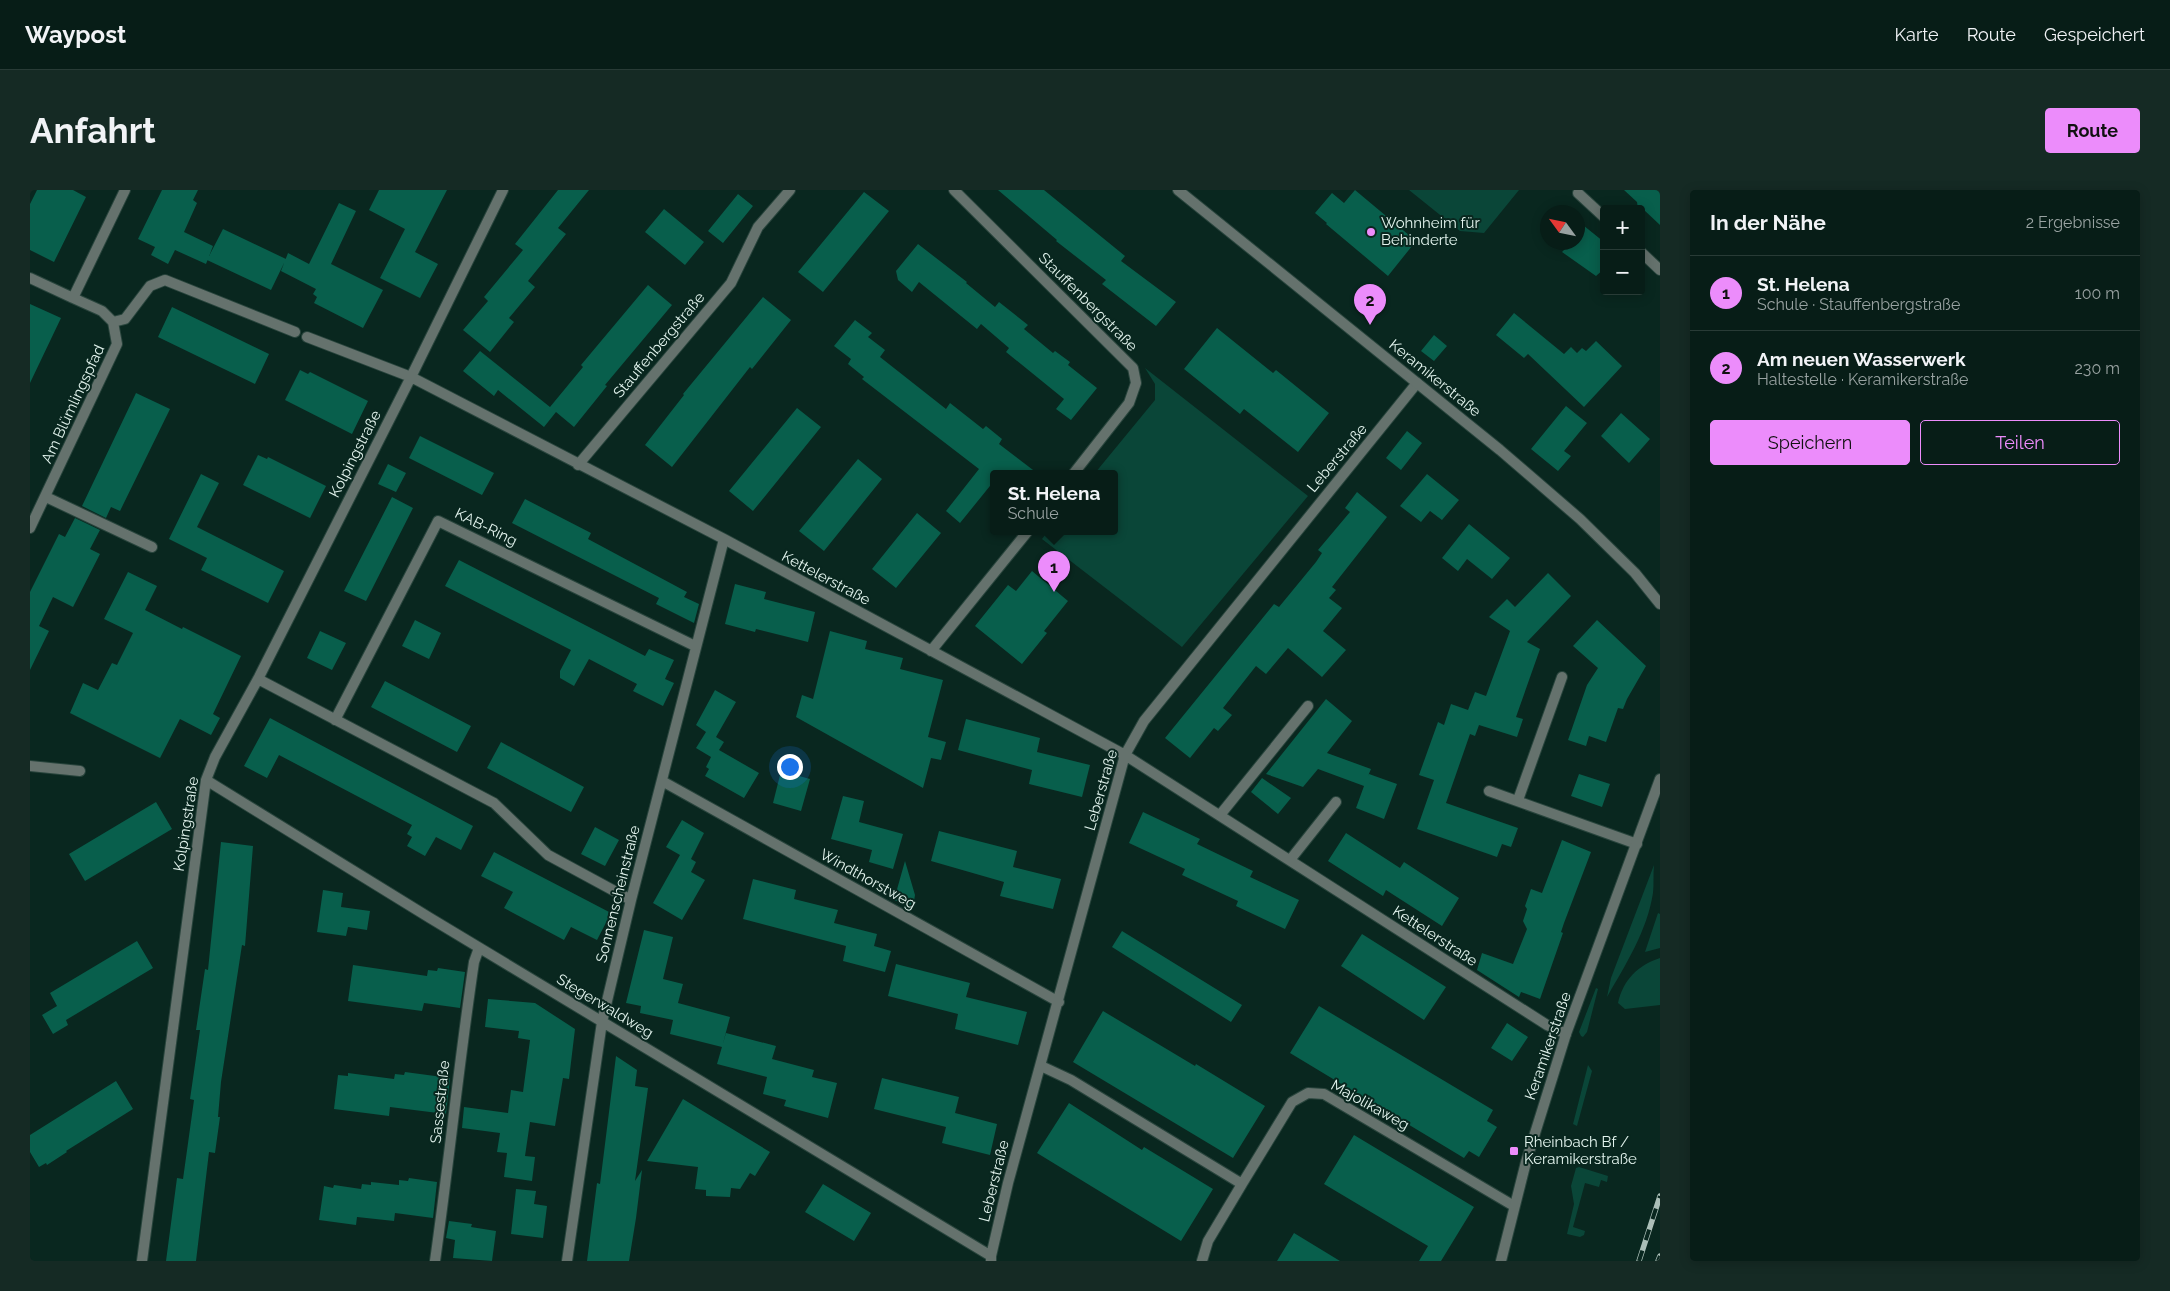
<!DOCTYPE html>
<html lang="de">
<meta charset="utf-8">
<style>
body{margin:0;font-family:Raleway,sans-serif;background:#152a24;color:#f1f3f6}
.controls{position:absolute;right:15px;top:15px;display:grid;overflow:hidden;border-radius:5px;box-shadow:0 2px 12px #0003}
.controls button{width:45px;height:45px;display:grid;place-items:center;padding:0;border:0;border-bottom:1px solid #283b36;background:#071d17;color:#f1f3f6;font:25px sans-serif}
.compass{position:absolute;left:1510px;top:15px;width:45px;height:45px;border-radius:50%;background:#071d17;box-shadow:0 2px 12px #0003;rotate:303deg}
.you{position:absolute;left:759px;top:576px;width:18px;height:18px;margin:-12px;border:4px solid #fff;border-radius:50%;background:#1a73e8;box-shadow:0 0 0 8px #1a73e833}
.badge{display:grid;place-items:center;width:32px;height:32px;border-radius:50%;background:#ec8cfb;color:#111;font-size:16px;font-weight:700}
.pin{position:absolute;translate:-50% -41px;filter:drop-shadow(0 1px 2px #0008)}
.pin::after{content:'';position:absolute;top:26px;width:18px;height:15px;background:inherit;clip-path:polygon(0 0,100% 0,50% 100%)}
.popup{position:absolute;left:960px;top:280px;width:128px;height:65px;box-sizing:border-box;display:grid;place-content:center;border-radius:5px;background:#071d17;filter:drop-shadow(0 1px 4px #0005);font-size:16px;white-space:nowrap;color:#98a2a1}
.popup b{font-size:19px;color:#f1f3f6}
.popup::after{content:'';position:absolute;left:50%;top:100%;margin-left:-10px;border:10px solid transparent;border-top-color:#071d17}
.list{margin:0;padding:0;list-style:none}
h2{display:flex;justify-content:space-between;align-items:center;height:65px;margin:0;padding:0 20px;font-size:21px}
h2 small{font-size:16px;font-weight:400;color:#98a2a1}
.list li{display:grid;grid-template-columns:32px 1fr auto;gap:15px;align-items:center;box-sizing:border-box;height:75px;padding:0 20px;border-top:1px solid #283b36}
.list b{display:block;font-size:19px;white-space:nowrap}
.list p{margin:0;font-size:16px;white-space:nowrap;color:#98a2a1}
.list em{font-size:16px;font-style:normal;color:#98a2a1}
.actions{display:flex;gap:10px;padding:15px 20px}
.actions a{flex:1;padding:11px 0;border:1px solid #ec8cfb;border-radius:5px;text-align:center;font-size:18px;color:#ec8cfb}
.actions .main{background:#ec8cfb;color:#111}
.map{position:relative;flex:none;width:1630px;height:1071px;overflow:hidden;border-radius:5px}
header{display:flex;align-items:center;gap:30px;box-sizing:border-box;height:70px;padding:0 25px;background:#071d17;border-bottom:1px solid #283b36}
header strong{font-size:24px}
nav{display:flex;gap:28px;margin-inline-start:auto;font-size:18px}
.intro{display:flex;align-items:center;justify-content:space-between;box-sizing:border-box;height:120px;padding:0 30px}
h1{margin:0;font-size:35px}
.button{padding:12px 22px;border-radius:5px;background:#ec8cfb;color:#111;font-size:18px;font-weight:700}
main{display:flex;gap:30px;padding:0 30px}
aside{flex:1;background:#071d17;border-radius:5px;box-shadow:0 2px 12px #0003}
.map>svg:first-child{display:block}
</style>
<header>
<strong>Waypost</strong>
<nav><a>Karte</a><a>Route</a><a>Gespeichert</a></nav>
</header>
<div class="intro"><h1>Anfahrt</h1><a class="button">Route</a></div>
<main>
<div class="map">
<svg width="1630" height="1071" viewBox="0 0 1630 1071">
<rect width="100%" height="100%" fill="#09271f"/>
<path fill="#0a4638" d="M 1379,0 L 1489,0 L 1454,43 L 1430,41 Z
M 1115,178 L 1278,306 L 1152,457 L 1012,349 L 1018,341 L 1084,341 L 1084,283 L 1065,283 L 1125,210 L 1125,194 Z
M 1624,675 C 1623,684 1624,694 1623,703 C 1617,741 1596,774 1577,807 L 1581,788 Z
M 1628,723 L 1630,724 L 1630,758 L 1615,762 Z
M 1630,768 L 1630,815 L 1595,819 L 1588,813 C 1593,790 1608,775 1630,768 Z
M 1566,798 L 1568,799 L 1557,842 L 1553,847 L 1551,846 L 1549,842 Z
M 1558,875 L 1562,881 L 1547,936 L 1543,934 Z
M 1549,977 L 1578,986 L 1577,992 L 1571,990 L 1569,997 L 1555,993 L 1543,1037 L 1555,1041 L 1554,1045 L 1550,1047 L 1537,1044 L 1544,1014 L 1541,996 L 1546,978 Z"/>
<path fill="#085f4c" d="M 7,0 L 43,0 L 56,7 L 24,72 L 0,60 L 0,14 Z
M 132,0 L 168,0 L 163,10 L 167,13 L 154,42 L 183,56 L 176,74 L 145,60 L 138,74 L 121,65 L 125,57 L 108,49 Z
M 349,0 L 417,0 L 385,62 L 408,74 L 390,108 L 350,88 L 375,39 L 339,20 Z
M 528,0 L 559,0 L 528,38 L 536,44 L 498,91 L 505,97 L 479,128 L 484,132 L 460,162 L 433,140 L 458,111 L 454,107 L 493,60 L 485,54 Z
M 968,0 L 1014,0 L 1095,66 L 1091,71 L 1146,112 L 1126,136 L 1072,94 L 1076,90 L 1026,51 L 1027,50 Z
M 1325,0 L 1386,51 L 1358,86 L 1296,34 L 1297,33 L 1285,23 L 1302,3 L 1314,13 Z
M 1594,0 L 1630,0 L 1630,35 L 1613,19 L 1608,19 L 1607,12 Z
M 834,2 L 859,21 L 793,102 L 768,82 Z
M 708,4 L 723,16 L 693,53 L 678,41 Z
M 309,13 L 326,21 L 301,74 L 353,100 L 333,138 L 284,113 L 287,107 L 283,104 L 286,99 L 251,81 L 258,63 L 279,74 Z
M 634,19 L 674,52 L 655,75 L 615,42 Z
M 1518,29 L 1518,44 L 1510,38 Z
M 1548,31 L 1574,52 L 1574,79 L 1566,86 L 1532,62 L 1536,58 L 1528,52 L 1548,52 Z
M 193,39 L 256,69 L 241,100 L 177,70 Z
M 888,54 L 937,92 L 936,93 L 965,117 L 969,112 L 998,135 L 994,139 L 1023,163 L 1025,161 L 1040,172 L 1038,175 L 1067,198 L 1041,230 L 1026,219 L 1034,209 L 976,162 L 979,158 L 951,134 L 947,139 L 889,92 L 882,102 L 868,90 L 866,81 Z
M 618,95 L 642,115 L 575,195 L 577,196 L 544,237 L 526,222 L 514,237 L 468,200 L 464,206 L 433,181 L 450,161 L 520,217 L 553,177 L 551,175 Z
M 733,107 L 761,130 L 722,179 L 720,177 L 642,277 L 615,255 L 654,205 L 653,204 Z
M 0,114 L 31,128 L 0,193 Z
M 142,117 L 239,164 L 225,194 L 128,147 Z
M 1484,123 L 1534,164 L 1541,157 L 1547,163 L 1552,158 L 1556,161 L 1566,151 L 1592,176 L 1554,217 L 1498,164 L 1494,168 L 1466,145 Z
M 825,130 L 842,143 L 838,147 L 855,160 L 850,167 L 916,219 L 920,213 L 953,239 L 956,236 L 972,249 L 969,254 L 1007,283 L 964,283 L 964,291 L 930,333 L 916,321 L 949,279 L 832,189 L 834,187 L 818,174 L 821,169 L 804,156 Z
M 1187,138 L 1243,183 L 1246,180 L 1299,223 L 1268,262 L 1214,219 L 1210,224 L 1154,179 Z
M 1404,145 L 1417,156 L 1404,171 L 1391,161 Z
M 270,180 L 278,184 L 280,182 L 338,211 L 322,244 L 255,210 Z
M 106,203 L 140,219 L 90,321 L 81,317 L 76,328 L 52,316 Z
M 1536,216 L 1557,233 L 1534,261 L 1541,266 L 1528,281 L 1501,259 Z
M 767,218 L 791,237 L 723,321 L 699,301 Z
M 1591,223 L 1620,249 L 1599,273 L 1571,246 Z
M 1377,241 L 1392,253 L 1371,280 L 1356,268 Z
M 390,246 L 464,283 L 452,305 L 379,268 Z
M 228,265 L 237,269 L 238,267 L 296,296 L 280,328 L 213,295 Z
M 828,269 L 852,289 L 794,361 L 769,341 Z
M 358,274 L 376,283 L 366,302 L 348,294 Z
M 171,284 L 189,293 L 167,337 L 254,381 L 238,413 L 171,380 L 177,368 L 139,349 Z
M 1397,284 L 1429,310 L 1412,330 L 1400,321 L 1391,332 L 1370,316 Z
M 1327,302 L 1357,327 L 1302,397 L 1306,400 L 1299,408 L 1312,418 L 1293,441 L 1316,460 L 1292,487 L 1258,458 L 1236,484 L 1226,476 L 1193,518 L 1202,525 L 1188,541 L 1184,538 L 1160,568 L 1135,548 L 1244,414 L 1249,417 L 1286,372 L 1292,363 L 1288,360 L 1320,322 L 1315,318 Z
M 362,307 L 383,318 L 336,411 L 314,401 Z
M 495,309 L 561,343 L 558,349 L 657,402 L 654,407 L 669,414 L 664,433 L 626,414 L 629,408 L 482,333 Z
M 887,323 L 911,343 L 866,398 L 842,379 Z
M 45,328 L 70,340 L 60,359 L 70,364 L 43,417 L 23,407 L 9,436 L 19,441 L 0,480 L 0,402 L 29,344 L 35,347 Z
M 1439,334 L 1480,368 L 1462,389 L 1437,369 L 1428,381 L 1412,368 Z
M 429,370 L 615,466 L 619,459 L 644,470 L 635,489 L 644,493 L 633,516 L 603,501 L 607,494 L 559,469 L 544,496 L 530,488 L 530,481 L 541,460 L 415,396 Z
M 1002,381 L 1038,411 L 1014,441 L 1017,443 L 992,474 L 945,436 L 978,395 L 986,401 Z
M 98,382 L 127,396 L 115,420 L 152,439 L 153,437 L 211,466 L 183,524 L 190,528 L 181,545 L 150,529 L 130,568 L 40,523 L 53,493 L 68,500 L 82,473 L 87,475 L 103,443 L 74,429 Z
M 1518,383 L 1541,406 L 1497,452 L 1510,459 L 1486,527 L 1493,529 L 1487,547 L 1449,535 L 1445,546 L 1440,544 L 1416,613 L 1488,638 L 1481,657 L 1472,654 L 1467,667 L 1387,639 L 1404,590 L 1389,585 L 1408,532 L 1414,535 L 1421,514 L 1438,520 L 1445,502 L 1456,506 L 1480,441 L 1459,427 L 1477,409 L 1485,417 Z
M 705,394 L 736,402 L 734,409 L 785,422 L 778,452 L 726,439 L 725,442 L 695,434 Z
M 385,430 L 411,443 L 399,469 L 372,456 Z
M 1567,430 L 1616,476 L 1597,509 L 1593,519 L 1588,518 L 1576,552 L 1559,546 L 1556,556 L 1538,550 L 1557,495 L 1568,478 L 1543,456 Z
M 290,441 L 316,453 L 302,480 L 277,468 Z
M 800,441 L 837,451 L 835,459 L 873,468 L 870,479 L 913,490 L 898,547 L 916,552 L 911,570 L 901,568 L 893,598 L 766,527 L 772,505 L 783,509 Z
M 355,491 L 441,536 L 427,562 L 341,517 Z
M 685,500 L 706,512 L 686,547 L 694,552 L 689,560 L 729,583 L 714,608 L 675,586 L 679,579 L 676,577 L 681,567 L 666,558 L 676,542 L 666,535 Z
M 1296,509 L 1322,531 L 1297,563 L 1341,579 L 1338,586 L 1339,584 L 1367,594 L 1354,629 L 1326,618 L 1334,596 L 1288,579 L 1273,597 L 1236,584 Z
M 240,528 L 443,636 L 431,660 L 406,647 L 395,666 L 377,656 L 382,647 L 377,644 L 382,635 L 249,565 L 237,588 L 214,576 Z
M 936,529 L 1010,548 L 1007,562 L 1060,575 L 1052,607 L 999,594 L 1002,580 L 928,560 Z
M 471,552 L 554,597 L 541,622 L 457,578 Z
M 751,581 L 780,589 L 771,621 L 743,613 Z
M 1549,584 L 1580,594 L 1572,617 L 1541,606 Z
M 1232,588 L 1261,608 L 1248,624 L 1221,602 Z
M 813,606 L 834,611 L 829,632 L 873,644 L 863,679 L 839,672 L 842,660 L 801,649 Z
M 126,612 L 142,639 L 55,691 L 39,664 Z
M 1113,622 L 1170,649 L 1167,654 L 1223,681 L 1220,687 L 1269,710 L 1255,739 L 1206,716 L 1208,711 L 1152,685 L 1155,679 L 1099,653 Z
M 652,630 L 674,643 L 661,669 L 666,672 L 661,682 L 675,690 L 652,730 L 623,713 L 650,665 L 636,657 Z
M 565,637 L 589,650 L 575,676 L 551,664 Z
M 909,641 L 987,661 L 983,677 L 1031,689 L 1023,719 L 970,706 L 974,692 L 901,671 Z
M 1316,643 L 1370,678 L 1374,672 L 1429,708 L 1412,736 L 1356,700 L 1353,706 L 1298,671 Z
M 1532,650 L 1561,662 L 1534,733 L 1531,742 L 1533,743 L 1510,809 L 1491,802 L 1489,807 L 1447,780 L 1452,763 L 1483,774 L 1497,739 L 1493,731 L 1497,719 L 1495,716 L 1501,699 L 1512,703 Z
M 191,652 L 223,656 L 215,756 L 212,755 L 191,892 L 188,927 L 190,927 L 185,963 L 179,962 L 166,1071 L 136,1071 L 147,988 L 153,989 L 164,910 L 160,909 L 170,840 L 166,840 L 175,779 L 178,780 Z
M 464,662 L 581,723 L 567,750 L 541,737 L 534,750 L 474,718 L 483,702 L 451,686 Z
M 875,671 L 885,705 L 883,717 L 864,710 Z
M 723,689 L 766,700 L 764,709 L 808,720 L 804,733 L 847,744 L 844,756 L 861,761 L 855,782 L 813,771 L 816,756 L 713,729 Z
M 293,700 L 313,703 L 311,717 L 340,721 L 337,740 L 318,737 L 316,746 L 287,742 Z
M 614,740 L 643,747 L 633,789 L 653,794 L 648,813 L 700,827 L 692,857 L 640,844 L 643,830 L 610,823 L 611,816 L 596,813 Z
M 1092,741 L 1212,815 L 1201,832 L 1082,757 Z
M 1332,744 L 1416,797 L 1394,830 L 1311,776 Z
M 107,751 L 123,778 L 36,830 L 38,835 L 23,844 L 12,825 L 27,816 L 20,803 Z
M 866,774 L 940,793 L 936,807 L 997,822 L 988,855 L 925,839 L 928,824 L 858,806 Z
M 323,775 L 397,786 L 398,780 L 407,781 L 408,778 L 435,782 L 430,818 L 394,813 L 392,821 L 318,811 Z
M 458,809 L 505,813 L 545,839 L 539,889 L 533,888 L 525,936 L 500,932 L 495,966 L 505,967 L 502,991 L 474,987 L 477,963 L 467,962 L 470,943 L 432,938 L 434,917 L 478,923 L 481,900 L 493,902 L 500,850 L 488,848 L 489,841 L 455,837 Z
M 1289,816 L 1463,920 L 1457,931 L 1467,937 L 1449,967 L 1439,961 L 1434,968 L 1260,863 Z
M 1073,821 L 1165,876 L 1166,874 L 1235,916 L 1203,968 L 1043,872 Z
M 1477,833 L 1498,847 L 1482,871 L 1461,858 Z
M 696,843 L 746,856 L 742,869 L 784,880 L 782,887 L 807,893 L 798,928 L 754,916 L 756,910 L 733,904 L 737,887 L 687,874 Z
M 586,866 L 607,880 L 605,896 L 618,898 L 605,991 L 612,980 L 606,1028 L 599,1071 L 557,1071 L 567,993 L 570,994 Z
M 375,882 L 420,888 L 416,924 L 360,917 L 359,926 L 304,919 L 308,885 L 318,886 L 318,883 L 364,889 L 365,884 L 374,885 Z
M 852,888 L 929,907 L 925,923 L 967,934 L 960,965 L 912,953 L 916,937 L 844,919 Z
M 86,891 L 103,919 L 36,961 L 37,962 L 17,975 L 16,973 L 9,977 L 0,962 L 0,945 Z
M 653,909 L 740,962 L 725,986 L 720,983 L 710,999 L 701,998 L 700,1007 L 676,1006 L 676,1000 L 665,999 L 668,977 L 617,971 Z
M 1039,913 L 1112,960 L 1114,957 L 1183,999 L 1151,1051 L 1007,963 Z
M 1324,945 L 1444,1017 L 1411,1071 L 1389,1071 L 1398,1056 L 1294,994 Z
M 379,988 L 407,992 L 403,1028 L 365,1023 L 364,1031 L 327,1027 L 326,1035 L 289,1030 L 294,996 L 303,998 L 304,995 L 331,999 L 332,994 L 341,995 L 341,992 L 369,995 L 369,990 L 378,991 Z
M 793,994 L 841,1023 L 824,1051 L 775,1022 Z
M 486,999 L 506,1001 L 504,1014 L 517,1016 L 513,1048 L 481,1044 Z
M 419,1031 L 442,1034 L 441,1037 L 466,1041 L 462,1071 L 423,1068 L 425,1050 L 416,1048 Z
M 1264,1043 L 1310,1071 L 1247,1071 Z"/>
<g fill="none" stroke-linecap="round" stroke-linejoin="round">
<defs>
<path id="minor" d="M 924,0 L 1103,178 L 1106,193 L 1099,213 L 1044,283
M 1548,3 L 1574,27
M 1611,62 L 1630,80
M 0,88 L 43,108
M 83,132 L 95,129 L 120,96 L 135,90 L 265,142
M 277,147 L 381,187 L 694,349 L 1095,565 L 1517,835 L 1536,844
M 548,275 L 701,93 L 728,37 L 760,0
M 16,307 L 122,357
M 0,338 L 87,154 L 83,132 L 72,121 L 43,108 L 95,0
M 901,461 L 998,341
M 228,489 L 464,613 L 518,665 L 601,710
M 305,530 L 408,331 L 665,456
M 0,576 L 50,581
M 176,590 L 400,728 L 961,1066
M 632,591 L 1029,812
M 1459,601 L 1607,654
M 1488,610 L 1532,487
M 1190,625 L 1278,516
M 1260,670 L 1306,612
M 1011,876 L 1041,890 L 1212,994 L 1262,912 L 1278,903 L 1294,904 L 1484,1016
M 112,1071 L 176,590 L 185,567 L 228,489 L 381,187 L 473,0
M 405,1071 C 419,972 429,872 444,772 L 449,758
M 537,1071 L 572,832 L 601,710 L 694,349
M 961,1071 L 961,1066 L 978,993 L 1095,565 L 1114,531 L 1387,193
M 1172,1071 L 1178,1051 L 1212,994"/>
<path id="tertiary" d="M 1148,0 L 1470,260 L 1550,329 L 1605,383 L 1630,414
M 1471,1071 L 1496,972 L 1536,844 L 1630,589"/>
</defs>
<use href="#minor" stroke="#28443c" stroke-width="12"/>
<use href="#tertiary" stroke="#28443c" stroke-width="12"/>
<use href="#minor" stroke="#65726d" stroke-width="10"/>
<use href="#tertiary" stroke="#65726d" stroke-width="10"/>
<defs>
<path id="rail" d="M 1609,1071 L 1630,1006
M 1628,1071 L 1630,1066"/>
</defs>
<use href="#rail" stroke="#aabeb7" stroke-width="5.5"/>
<use href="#rail" stroke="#09271f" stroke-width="4" stroke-dasharray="11" stroke-linecap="butt"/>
</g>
<g fill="#ec8cfb" stroke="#09271f" stroke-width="2">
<circle cx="1341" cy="42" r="5"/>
<rect x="1479" y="956" width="10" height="10" rx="2.5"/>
</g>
<g text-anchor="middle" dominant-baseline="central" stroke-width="4" stroke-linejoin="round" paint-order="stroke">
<g font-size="15" fill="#e3f4ee" stroke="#09271f" text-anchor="start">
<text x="1351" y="33">Wohnheim für<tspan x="1351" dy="17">Behinderte</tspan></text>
<text x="1494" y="952">Rheinbach Bf /<tspan x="1494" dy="17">Keramikerstraße</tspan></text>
</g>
<g font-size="15" fill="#e3f4ee" stroke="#09271f">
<text transform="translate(1058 112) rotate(45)">Stauffenbergstraße</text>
<text transform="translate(629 155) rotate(-50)">Stauffenbergstraße</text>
<text transform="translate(1405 188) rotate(39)">Keramikerstraße</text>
<text transform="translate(43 214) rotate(-65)">Am Blümlingspfad</text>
<text transform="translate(325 264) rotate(-63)">Kolpingstraße</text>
<text transform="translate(1307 268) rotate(-50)">Leberstraße</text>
<text transform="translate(456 337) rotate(26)">KAB-Ring</text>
<text transform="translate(796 388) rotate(28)">Kettelerstraße</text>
<text transform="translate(1071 600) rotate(-74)">Leberstraße</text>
<text transform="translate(156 634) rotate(-81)">Kolpingstraße</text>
<text transform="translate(838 689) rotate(29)">Windthorstweg</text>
<text transform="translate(588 704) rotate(-76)">Sonnenscheinstraße</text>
<text transform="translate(1405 746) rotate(33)">Kettelerstraße</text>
<text transform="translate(575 816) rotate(31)">Stegerwaldweg</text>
<text transform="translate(1518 856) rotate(-71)">Keramikerstraße</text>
<text transform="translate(410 912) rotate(-84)">Sassestraße</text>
<text transform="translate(1340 915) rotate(29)">Majolikaweg</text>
<text transform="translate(964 991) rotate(-76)">Leberstraße</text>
</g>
</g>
</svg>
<div class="controls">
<button>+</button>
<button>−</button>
</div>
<svg class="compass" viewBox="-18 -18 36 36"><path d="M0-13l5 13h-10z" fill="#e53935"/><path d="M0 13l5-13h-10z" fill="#98a2a1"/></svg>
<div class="you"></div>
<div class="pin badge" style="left:1024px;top:402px">1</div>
<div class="popup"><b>St. Helena</b>Schule</div>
<div class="pin badge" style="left:1340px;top:135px">2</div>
</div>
<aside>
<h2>In der Nähe<small>2 Ergebnisse</small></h2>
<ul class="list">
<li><span class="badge">1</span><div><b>St. Helena</b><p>Schule · Stauffenbergstraße</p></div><em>100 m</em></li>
<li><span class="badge">2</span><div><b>Am neuen Wasserwerk</b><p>Haltestelle · Keramikerstraße</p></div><em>230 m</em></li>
</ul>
<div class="actions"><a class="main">Speichern</a><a>Teilen</a></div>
</aside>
</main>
